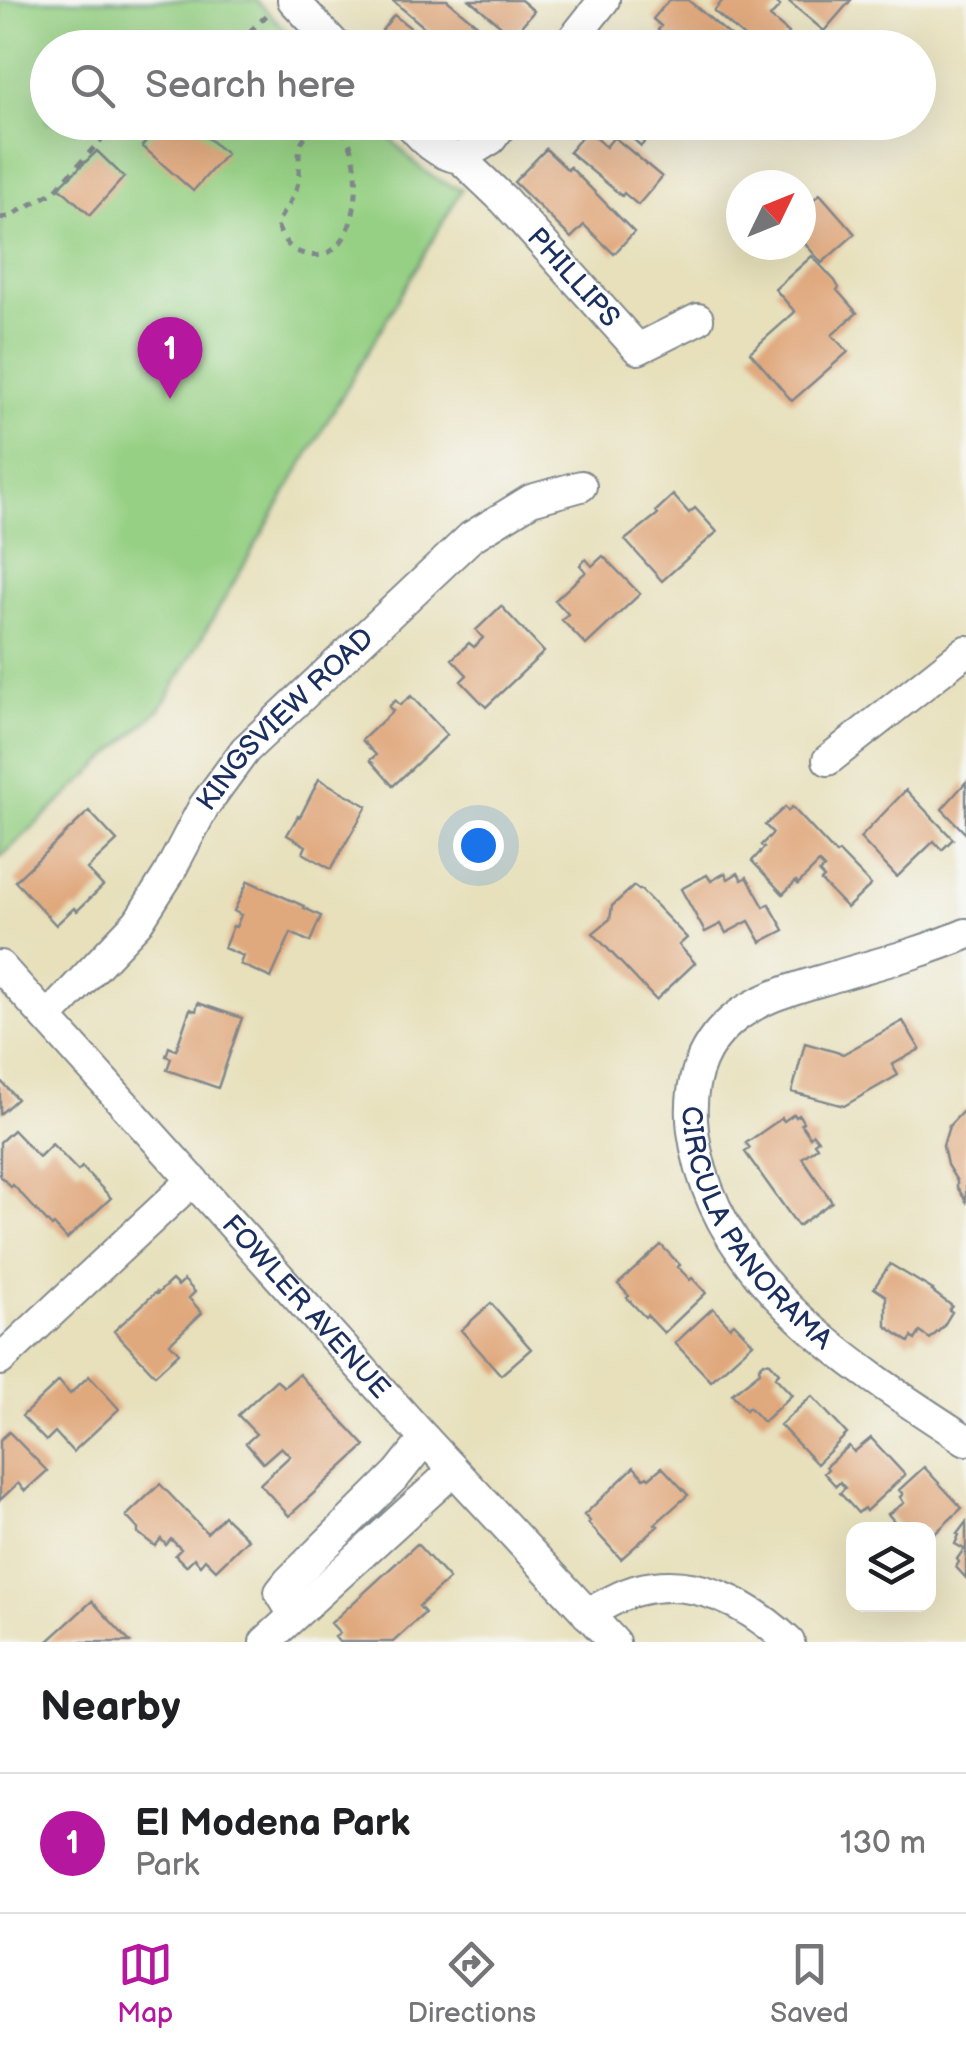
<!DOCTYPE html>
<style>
body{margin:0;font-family:"Balsamiq Sans",sans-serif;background:#f6f6f6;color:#202124}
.controls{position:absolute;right:30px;bottom:30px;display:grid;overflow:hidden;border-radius:20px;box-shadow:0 10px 40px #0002}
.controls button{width:90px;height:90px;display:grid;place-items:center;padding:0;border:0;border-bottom:2px solid #e0e0e0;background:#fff;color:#202124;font:50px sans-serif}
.compass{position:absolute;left:726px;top:170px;width:90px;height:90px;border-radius:50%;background:#fff;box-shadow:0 10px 40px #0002;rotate:47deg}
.you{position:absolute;left:478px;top:845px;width:35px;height:35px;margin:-25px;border:8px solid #fff;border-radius:50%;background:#1a73e8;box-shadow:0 0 0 15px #1a73e833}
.badge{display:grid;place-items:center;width:65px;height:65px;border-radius:50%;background:#b5179e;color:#fff;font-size:32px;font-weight:700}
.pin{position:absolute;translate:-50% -82px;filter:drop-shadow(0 2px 5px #0008)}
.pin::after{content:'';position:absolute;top:52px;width:35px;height:30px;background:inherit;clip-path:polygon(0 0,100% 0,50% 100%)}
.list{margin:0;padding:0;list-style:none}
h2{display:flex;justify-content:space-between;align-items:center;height:130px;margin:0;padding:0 40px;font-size:42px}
h2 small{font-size:32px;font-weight:400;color:#757577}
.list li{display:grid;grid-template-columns:65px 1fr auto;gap:30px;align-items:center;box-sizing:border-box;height:140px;padding:0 40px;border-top:2px solid #e0e0e0}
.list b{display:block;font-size:38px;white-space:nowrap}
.list p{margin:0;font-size:32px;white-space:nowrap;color:#757577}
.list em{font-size:32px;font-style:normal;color:#757577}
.icon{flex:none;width:55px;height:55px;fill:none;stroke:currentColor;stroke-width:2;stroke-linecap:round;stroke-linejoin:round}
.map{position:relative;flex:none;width:966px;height:1642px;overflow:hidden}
.search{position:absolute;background:#fff;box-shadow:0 10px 40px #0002;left:30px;right:30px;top:30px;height:110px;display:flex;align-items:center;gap:25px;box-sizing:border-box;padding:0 35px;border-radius:55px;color:#757577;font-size:38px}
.sheet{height:270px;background:#fff}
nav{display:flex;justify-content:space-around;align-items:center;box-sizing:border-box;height:140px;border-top:2px solid #e0e0e0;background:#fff;font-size:28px;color:#757577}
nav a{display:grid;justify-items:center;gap:5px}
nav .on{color:#b5179e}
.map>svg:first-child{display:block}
</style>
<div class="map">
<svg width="966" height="1642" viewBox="0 0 966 1642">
<rect width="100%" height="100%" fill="#f6f6f2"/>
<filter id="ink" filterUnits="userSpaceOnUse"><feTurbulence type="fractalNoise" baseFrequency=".01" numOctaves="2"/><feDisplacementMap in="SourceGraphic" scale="20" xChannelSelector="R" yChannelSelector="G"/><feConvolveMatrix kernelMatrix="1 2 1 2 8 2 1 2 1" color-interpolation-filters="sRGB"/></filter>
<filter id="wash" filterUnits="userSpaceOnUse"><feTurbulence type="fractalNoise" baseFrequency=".0048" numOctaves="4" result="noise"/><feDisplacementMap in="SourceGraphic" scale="40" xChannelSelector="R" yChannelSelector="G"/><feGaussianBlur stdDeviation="2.25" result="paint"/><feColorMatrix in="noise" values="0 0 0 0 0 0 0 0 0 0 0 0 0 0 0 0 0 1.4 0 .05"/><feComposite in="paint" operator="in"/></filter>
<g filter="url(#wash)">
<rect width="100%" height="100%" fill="#e7e0bb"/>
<path fill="#96d084" stroke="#588071" stroke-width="2.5" d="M 0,0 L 256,0 L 302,47 L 48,48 L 48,122 L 376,123 C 403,150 423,180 462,189 L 161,708 L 0,858 Z"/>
<g id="blocks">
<path fill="#e0a87d" d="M 392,0 L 447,0 L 487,33 L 475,48 L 449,48 Z
M 470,0 L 521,0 L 534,11 L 513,36 Z
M 669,0 L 688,0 L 745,48 L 678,48 L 658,30 L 661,26 L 653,19 Z
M 723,0 L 773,0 L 780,6 L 770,17 L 789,33 L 776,48 L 757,48 L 714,11 Z
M 787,0 L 851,0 L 824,31 Z
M 394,15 L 436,48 L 404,48 L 382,30 Z
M 163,122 L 190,122 L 226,154 L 193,191 L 142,146 Z
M 608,122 L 675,122 L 668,131 L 660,124 L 641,146 L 623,130 L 620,133 Z
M 587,131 L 606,147 L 614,137 L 662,177 L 638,205 L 624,193 L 622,196 L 569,152 Z
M 546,149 L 568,170 L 570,167 L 634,232 L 614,254 L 584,225 L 571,238 L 514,182 Z
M 97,151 L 124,177 L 90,215 L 59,187 Z
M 820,194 L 855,234 L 822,263 L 801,239 L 801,210 Z
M 812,256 L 835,281 L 839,288 L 837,290 L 857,313 L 832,335 L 848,352 L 792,401 L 750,352 L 795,312 L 775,289 Z
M 673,495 L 689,513 L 695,508 L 717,532 L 662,581 L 625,540 L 658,514 L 656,511 Z
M 603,556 L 640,594 L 586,645 L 562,620 L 568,614 L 555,600 L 586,572 L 580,565 L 586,559 L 592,566 Z
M 501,606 L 544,652 L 486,707 L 461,681 L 467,675 L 452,659 L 469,643 L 474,647 L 483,638 L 476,630 Z
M 411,696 L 447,735 L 393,786 L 370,760 L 376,755 L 362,740 L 393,711 L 389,707 L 395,700 L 400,705 Z
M 319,779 L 367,806 L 331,869 L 303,853 L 306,846 L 287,835 L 298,816 L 300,817 Z
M 966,782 L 966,834 L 942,809 Z
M 906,790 L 953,839 L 942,850 L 934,841 L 897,877 L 860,838 Z
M 785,807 L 788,811 L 792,807 L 836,854 L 839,852 L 871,885 L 847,908 L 821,881 L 824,878 L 819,873 L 824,868 L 819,863 L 798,884 L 796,881 L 783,894 L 752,861 L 764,848 L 761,845 L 773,833 L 765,825 Z
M 89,811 L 117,841 L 87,869 L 103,886 L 77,911 L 74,908 L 56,925 L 15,881 Z
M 725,873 L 728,879 L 738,873 L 742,880 L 747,877 L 764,907 L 769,904 L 784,930 L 761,942 L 749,921 L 726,933 L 721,924 L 705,932 L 681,889 L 707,875 L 711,881 Z
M 248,881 L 304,906 L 304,908 L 321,916 L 310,942 L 291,933 L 271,978 L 240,964 L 243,956 L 224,948 L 233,926 L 236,927 L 241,915 L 234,911 Z
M 634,886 L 639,890 L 640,889 L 687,938 L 679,945 L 695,963 L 656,1000 L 593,933 L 610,919 L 612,906 Z
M 198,1003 L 242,1018 L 218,1088 L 167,1070 L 171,1058 L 166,1056 L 169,1047 L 176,1050 L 190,1009 L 196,1011 Z
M 903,1021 L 920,1049 L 892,1065 L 898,1075 L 844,1106 L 792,1092 L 805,1043 L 843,1054 Z
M 0,1080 L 17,1099 L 0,1114 Z
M 966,1108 L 966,1201 L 957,1187 L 957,1181 L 947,1165 L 943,1146 L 949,1126 Z
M 794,1114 L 796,1117 L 799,1115 L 803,1122 L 801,1124 L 810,1137 L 813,1134 L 818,1140 L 814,1143 L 817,1147 L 802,1158 L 832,1202 L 798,1226 L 745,1152 L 750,1148 L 746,1143 L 782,1118 L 784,1121 Z
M 13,1130 L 39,1157 L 52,1144 L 78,1171 L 82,1167 L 111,1198 L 67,1239 L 54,1225 L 52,1227 L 13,1185 L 11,1187 L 0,1176 L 0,1142 Z
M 661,1245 L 680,1265 L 678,1267 L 690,1280 L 692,1278 L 706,1293 L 664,1333 L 647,1315 L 645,1317 L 627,1298 L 629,1296 L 618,1284 Z
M 890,1264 L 933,1290 L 932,1291 L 952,1306 L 949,1310 L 952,1312 L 943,1327 L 930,1339 L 920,1332 L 915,1340 L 912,1337 L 909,1342 L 886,1326 L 886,1296 L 874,1288 Z
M 172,1280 L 178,1286 L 184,1280 L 195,1292 L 189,1298 L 202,1313 L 170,1343 L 179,1353 L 155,1375 L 114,1331 L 156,1292 L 157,1294 Z
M 491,1303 L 531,1349 L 501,1375 L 461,1330 Z
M 713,1308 L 730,1327 L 734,1323 L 753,1343 L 711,1381 L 675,1343 Z
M 764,1362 L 770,1363 L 779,1373 L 775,1377 L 792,1395 L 763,1422 L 749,1407 L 746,1410 L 732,1394 L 760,1372 L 759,1367 Z
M 299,1374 L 365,1446 L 289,1516 L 260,1484 L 290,1456 L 281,1447 L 263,1463 L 246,1443 L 256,1434 L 238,1415 L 276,1380 L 284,1387 Z
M 89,1376 L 119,1409 L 73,1452 L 55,1432 L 46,1441 L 22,1416 L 59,1381 L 70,1394 Z
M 812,1396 L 847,1434 L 817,1464 L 780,1425 Z
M 9,1432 L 47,1471 L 25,1491 L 18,1483 L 0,1500 L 0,1440 Z
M 871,1438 L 905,1475 L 866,1511 L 864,1508 L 858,1513 L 840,1493 L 845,1488 L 840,1482 L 836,1486 L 824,1473 L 828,1469 L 826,1466 L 849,1446 L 854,1452 Z
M 634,1467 L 644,1478 L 647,1476 L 649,1478 L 662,1467 L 688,1495 L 655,1524 L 658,1526 L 621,1559 L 588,1523 L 590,1521 L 584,1515 Z
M 924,1467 L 962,1508 L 928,1540 L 928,1530 L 902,1530 L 888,1514 L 904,1503 L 900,1497 L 903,1494 L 899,1490 Z
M 160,1484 L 207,1533 L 224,1516 L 248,1539 L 216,1570 L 205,1559 L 200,1565 L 194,1558 L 186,1566 L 175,1555 L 181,1549 L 171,1539 L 166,1545 L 161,1539 L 155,1546 L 138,1533 L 138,1529 L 126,1516 Z
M 966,1522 L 966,1578 L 956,1567 L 959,1562 L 957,1559 L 964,1549 L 955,1544 L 959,1535 L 957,1534 Z
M 417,1544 L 449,1579 L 419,1606 L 425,1613 L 393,1642 L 339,1642 L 335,1637 L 340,1633 L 331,1623 Z
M 92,1601 L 130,1642 L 47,1642 Z"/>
</g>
</g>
<g filter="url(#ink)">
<use href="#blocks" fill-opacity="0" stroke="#81888c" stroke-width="2.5"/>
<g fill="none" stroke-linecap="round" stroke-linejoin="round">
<defs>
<g id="minor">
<path d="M 293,0 L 338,48"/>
<path d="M 566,48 L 604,0"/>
<path d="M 408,122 C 423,139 436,154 460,158"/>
<path id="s1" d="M 460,158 L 504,200 L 638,349 L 698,319"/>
<path d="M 460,158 L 491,139 L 504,122"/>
<path d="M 828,760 L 966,651"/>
<path id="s2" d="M 966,934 C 924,952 880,963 836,976 C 800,987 760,996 731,1021 C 698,1049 688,1089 693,1131 C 712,1278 852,1366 966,1440"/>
<path id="s3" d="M 0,966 L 425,1439 L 614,1642"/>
<path id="s4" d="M 47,1018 L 138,922 L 168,875 L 204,806 L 245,750 L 471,537 L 531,500 L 581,486"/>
<path d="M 0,1360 L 193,1180"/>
<path d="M 587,1614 C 603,1606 621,1594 638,1590 C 694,1575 749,1604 789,1642"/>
<path d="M 294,1615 L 280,1592 L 288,1582 L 398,1473 L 425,1439"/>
<path d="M 265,1642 L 453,1471"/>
</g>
</defs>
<use href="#minor" stroke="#81888c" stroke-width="34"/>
<path stroke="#81888c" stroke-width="5" stroke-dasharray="8 8" stroke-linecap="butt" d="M 206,48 L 238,43 L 269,13
M 326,124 C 334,126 340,128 345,135 C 366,164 360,264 309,255 C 289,251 284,242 277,225 C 282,212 291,203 296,190 C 306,159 285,139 326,124 Z
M 0,218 L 8,217 L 54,192 L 117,122"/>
<use href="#minor" stroke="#fff" stroke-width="30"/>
</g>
</g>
<g text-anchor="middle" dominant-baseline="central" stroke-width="8" stroke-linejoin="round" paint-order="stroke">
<g font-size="28" fill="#1b2f5e" stroke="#f6f6f2">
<text stroke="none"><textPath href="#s1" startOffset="165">PHILLIPS</textPath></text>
<text stroke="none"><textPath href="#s4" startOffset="385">KINGSVIEW ROAD</textPath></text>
<text stroke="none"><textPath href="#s2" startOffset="490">CIRCULA PANORAMA</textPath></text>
<text stroke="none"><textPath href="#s3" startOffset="458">FOWLER AVENUE</textPath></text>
</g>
</g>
</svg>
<div class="controls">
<button><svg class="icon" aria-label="layers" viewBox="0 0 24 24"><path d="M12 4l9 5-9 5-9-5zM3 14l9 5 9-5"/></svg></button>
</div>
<svg class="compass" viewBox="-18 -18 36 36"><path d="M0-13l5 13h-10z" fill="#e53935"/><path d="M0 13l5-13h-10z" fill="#757577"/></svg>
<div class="you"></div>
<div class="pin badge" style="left:170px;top:399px">1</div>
<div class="search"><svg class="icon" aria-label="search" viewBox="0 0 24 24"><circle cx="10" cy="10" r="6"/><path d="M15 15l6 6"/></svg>Search here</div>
</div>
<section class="sheet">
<h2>Nearby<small></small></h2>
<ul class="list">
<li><span class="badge">1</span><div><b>El Modena Park</b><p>Park</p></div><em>130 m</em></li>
</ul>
</section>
<nav>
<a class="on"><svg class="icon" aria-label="map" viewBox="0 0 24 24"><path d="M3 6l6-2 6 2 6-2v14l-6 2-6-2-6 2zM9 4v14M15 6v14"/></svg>Map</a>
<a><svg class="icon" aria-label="directions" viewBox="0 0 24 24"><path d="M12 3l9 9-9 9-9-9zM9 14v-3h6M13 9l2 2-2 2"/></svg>Directions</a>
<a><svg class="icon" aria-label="saved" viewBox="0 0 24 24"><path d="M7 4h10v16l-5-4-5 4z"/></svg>Saved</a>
</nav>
